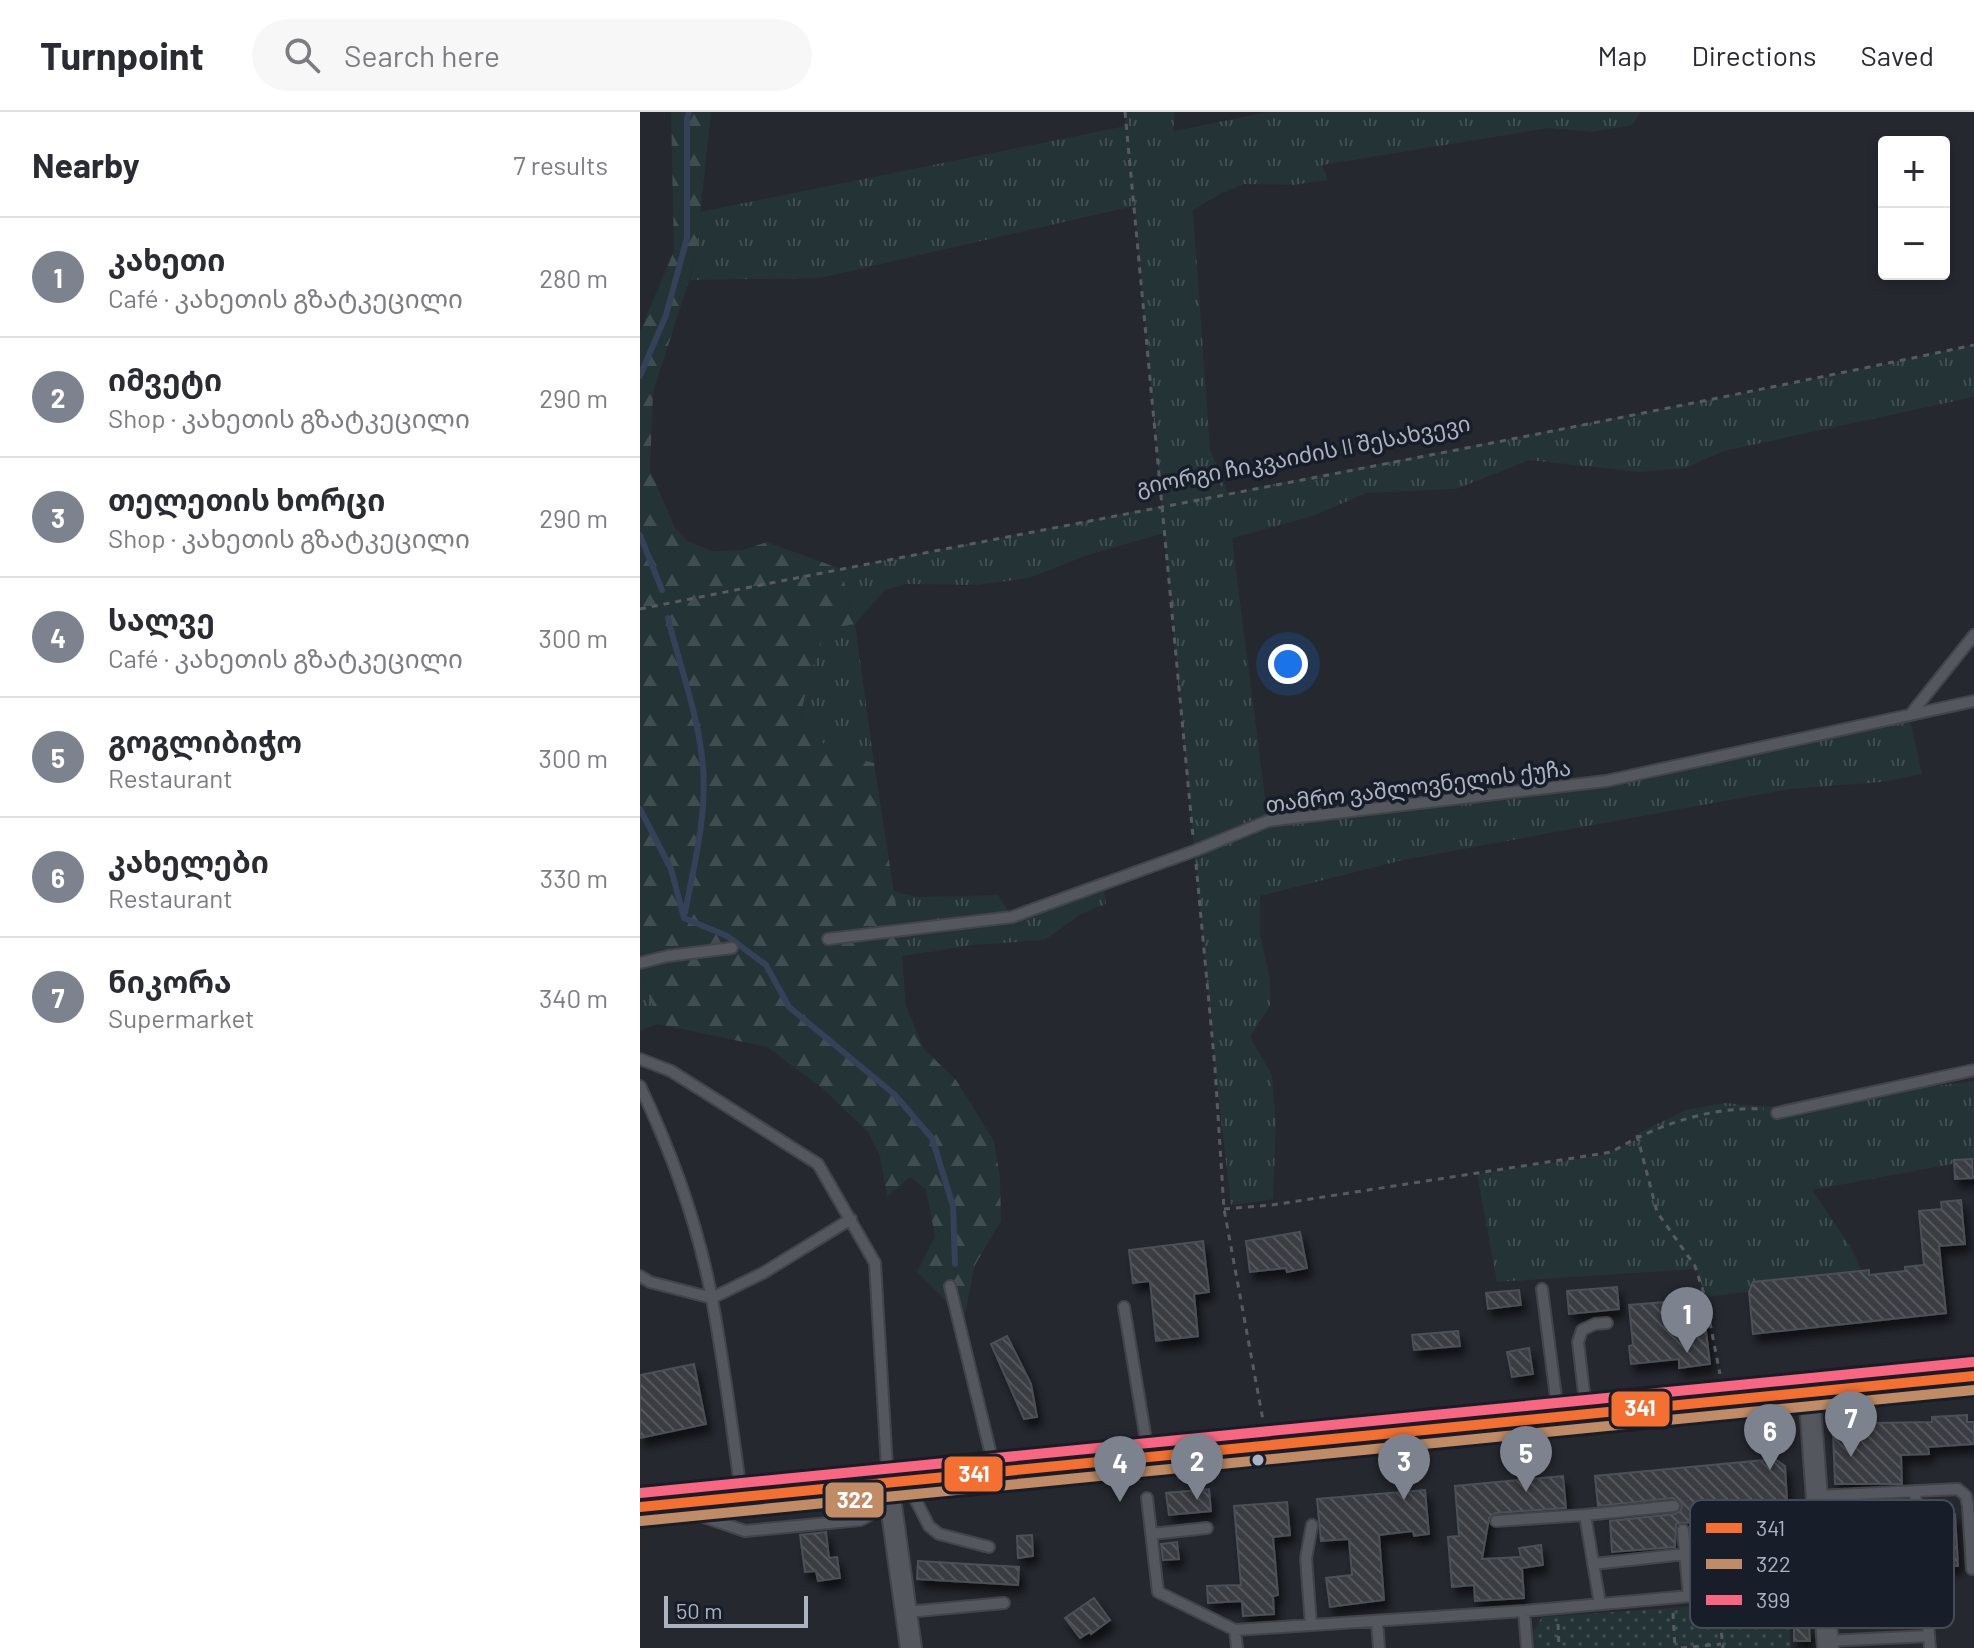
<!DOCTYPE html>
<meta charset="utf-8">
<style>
body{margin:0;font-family:Barlow,"Noto Sans Georgian",sans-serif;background:#f7f7f7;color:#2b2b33}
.controls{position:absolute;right:24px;top:24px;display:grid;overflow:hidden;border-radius:8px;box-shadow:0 4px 12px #0003}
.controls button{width:72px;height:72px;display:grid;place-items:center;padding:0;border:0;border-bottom:2px solid #e1e1e2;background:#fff;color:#2b2b33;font:40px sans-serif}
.scale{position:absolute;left:24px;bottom:20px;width:144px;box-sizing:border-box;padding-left:8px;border:4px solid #acb3c2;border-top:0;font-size:22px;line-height:28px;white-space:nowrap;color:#acb3c2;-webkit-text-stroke:6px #181e29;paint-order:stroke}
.you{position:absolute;left:648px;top:552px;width:28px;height:28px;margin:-20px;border:6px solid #fff;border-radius:50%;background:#1a73e8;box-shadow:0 0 0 12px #1a73e833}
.badge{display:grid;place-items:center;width:52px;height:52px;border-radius:50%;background:#7d828f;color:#fff;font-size:26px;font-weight:700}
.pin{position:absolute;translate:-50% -66px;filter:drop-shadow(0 2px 4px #0008)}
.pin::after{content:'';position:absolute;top:42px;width:28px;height:24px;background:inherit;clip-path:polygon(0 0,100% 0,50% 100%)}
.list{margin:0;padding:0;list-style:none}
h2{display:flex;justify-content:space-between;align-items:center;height:104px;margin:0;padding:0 32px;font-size:34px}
h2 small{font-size:26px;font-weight:400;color:#7c7c81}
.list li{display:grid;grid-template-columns:52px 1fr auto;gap:24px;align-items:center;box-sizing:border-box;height:120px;padding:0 32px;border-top:2px solid #e1e1e2}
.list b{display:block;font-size:30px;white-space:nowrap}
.list p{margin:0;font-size:26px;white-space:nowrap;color:#7c7c81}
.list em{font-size:26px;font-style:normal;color:#7c7c81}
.icon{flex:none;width:44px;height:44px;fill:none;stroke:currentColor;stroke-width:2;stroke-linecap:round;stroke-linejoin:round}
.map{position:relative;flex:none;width:1334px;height:1536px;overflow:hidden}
header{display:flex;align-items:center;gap:48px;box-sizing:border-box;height:112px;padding:0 40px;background:#fff;border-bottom:2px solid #e1e1e2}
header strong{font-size:38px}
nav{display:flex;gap:44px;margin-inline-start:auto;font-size:28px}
.search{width:560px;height:72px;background:#f7f7f7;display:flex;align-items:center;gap:20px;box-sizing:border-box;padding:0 28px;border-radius:44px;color:#7c7c81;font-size:30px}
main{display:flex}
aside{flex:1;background:#fff}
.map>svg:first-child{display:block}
</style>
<header>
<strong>Turnpoint</strong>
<div class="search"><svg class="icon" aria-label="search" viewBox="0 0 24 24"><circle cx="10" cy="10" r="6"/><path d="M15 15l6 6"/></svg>Search here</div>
<nav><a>Map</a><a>Directions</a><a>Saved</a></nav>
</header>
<main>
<aside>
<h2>Nearby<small>7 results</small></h2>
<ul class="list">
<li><span class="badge">1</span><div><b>კახეთი</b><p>Café · კახეთის გზატკეცილი</p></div><em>280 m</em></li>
<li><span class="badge">2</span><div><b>იმვეტი</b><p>Shop · კახეთის გზატკეცილი</p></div><em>290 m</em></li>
<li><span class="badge">3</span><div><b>თელეთის ხორცი</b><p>Shop · კახეთის გზატკეცილი</p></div><em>290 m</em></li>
<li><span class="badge">4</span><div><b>სალვე</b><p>Café · კახეთის გზატკეცილი</p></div><em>300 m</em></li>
<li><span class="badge">5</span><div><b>გოგლიბიჭო</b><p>Restaurant</p></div><em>300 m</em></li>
<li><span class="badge">6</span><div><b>კახელები</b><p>Restaurant</p></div><em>330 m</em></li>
<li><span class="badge">7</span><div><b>ნიკორა</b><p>Supermarket</p></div><em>340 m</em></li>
</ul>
</aside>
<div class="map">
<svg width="1334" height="1536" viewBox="0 0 1334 1536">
<defs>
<pattern id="grass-tufts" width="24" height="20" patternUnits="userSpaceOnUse" patternTransform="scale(2)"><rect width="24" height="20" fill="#243336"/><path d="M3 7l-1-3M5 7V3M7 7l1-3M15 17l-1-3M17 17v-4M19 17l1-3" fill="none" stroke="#414e51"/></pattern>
<pattern id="forest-firs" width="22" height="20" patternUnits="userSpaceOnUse" patternTransform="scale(2)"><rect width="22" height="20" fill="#243336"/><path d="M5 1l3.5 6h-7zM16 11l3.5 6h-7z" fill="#414e51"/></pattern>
<pattern id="park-dots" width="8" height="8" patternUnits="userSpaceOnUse" patternTransform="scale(2)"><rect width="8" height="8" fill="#243336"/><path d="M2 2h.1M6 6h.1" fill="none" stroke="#414e51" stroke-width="1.8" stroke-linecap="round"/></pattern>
<pattern id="building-back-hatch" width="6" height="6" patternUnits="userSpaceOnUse" patternTransform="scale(2)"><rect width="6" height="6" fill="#3a3d43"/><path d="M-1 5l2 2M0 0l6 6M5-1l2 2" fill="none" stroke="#54575c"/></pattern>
<filter id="shadow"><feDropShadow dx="4.5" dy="8" stdDeviation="4" flood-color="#0009"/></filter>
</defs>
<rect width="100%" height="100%" fill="#25282f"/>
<path fill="url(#grass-tufts)" d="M 485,0 L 534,0 L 534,19 L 628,0 L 1001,0 L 992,13 L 952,20 L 909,16 L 682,53 L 688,68 L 653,73 L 604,72 L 582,81 L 553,98 L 570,337 L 588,381 L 1155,271 L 1334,233 L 1334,285 L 1084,339 L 1045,356 L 998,360 L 890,348 L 816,377 L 726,381 L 673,404 L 592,426 L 628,709 L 966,669 L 1269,603 L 1282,662 L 1242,670 L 1150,677 L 763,748 L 620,784 L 620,821 L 630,867 L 630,894 L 610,925 L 632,963 L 636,1014 L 633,1087 L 591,1093 L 575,956 L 524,421 L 445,444 L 389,466 L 336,473 L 266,472 L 245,478 L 215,512 L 234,651 L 192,641 L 160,607 L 169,566 L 186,517 L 215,511 L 201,457 L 522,394 L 494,94 L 180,166 L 50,168 L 55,150 L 60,100 L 486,14 Z
M 463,773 L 466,792 L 441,802 L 405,828 L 333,833 L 262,844 L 254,779 L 278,785 L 358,783 L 372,805 Z
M 0,855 L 18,912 L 0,919 Z
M 1334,969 L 1334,1048 L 1172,1078 L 1210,1134 L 1225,1165 L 1066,1185 L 1056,1157 L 857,1170 L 837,1062 L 963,1043 L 1000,1026 L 999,1021 L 1046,998 L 1084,991 L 1170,998 L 1238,981 Z"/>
<path fill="url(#forest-firs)" d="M 31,0 L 71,0 L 55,150 L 13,280 L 10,358 L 35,416 L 47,429 L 72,439 L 103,438 L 127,430 L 201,457 L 215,512 L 186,517 L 169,566 L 160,606 L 192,641 L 234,651 L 260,819 L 266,894 L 284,937 L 316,968 L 354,1029 L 360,1066 L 361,1109 L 335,1153 L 324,1207 L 277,1160 L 295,1125 L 286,1077 L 270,1065 L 247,1085 L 240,1044 L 228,1020 L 182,976 L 127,935 L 18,912 L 0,855 L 0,219 L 34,139 Z"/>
<path fill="url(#park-dots)" d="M 1148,1488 L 1151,1536 L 894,1536 L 893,1520 L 902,1505 Z"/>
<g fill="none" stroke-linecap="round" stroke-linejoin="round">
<path stroke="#344158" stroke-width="6" d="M 0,264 L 26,203 L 47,126 L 47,6 L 49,0
M 0,423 L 22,478
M 28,506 C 40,555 59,605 63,655 C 67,704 54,753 45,801
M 0,697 L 31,757 L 44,806 L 87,824 L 126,853 L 149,895 L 254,982 L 292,1026 L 313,1094 L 315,1152"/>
</g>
<path fill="url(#building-back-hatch)" stroke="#4b5058" stroke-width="2" filter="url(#shadow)" d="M 1332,1047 L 1333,1066 L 1315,1067 L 1314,1048 Z
M 1321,1088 L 1325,1132 L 1299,1134 L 1306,1201 L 1113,1222 L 1109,1180 L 1113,1170 L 1229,1158 L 1229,1163 L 1265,1159 L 1265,1155 L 1284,1153 L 1279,1099 L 1302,1097 L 1301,1090 Z
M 660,1120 L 667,1156 L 647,1160 L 646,1156 L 610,1160 L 606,1129 Z
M 563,1129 L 569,1180 L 554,1182 L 558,1224 L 516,1229 L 510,1169 L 493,1171 L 489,1138 Z
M 977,1175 L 979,1197 L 929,1202 L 927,1179 Z
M 879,1178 L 881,1193 L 848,1197 L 846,1181 Z
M 1062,1187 L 1070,1252 L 1039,1256 L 1039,1247 L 991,1252 L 989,1234 L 993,1233 L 989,1193 Z
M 818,1219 L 820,1234 L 774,1238 L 772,1223 Z
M 367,1224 L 391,1272 L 397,1305 L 384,1307 L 351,1232 Z
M 889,1236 L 893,1262 L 872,1265 L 867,1240 Z
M 54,1252 L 66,1312 L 0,1326 L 0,1263 Z
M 1327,1303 L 1327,1310 L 1334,1310 L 1334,1332 L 1288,1335 L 1289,1342 L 1261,1343 L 1262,1372 L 1195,1372 L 1193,1319 L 1234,1317 L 1234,1311 L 1292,1310 L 1292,1305 Z
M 1135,1347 L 1145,1354 L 1151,1456 L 1106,1459 L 1106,1463 L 1080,1466 L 1076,1424 L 1069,1425 L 1068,1408 L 1036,1412 L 1035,1435 L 972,1440 L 970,1409 L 1035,1402 L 1041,1398 L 1042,1392 L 1033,1386 L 958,1394 L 955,1364 Z
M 923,1364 L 926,1396 L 855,1401 L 849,1406 L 842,1447 L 881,1445 L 879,1436 L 901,1433 L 903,1453 L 882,1456 L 884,1486 L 835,1489 L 834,1473 L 812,1475 L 808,1425 L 819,1424 L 815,1374 Z
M 569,1377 L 571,1399 L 529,1403 L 526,1381 Z
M 785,1378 L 789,1422 L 774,1424 L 773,1419 L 739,1423 L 744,1488 L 690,1495 L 686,1466 L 712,1463 L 709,1427 L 681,1429 L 677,1387 Z
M 647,1390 L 650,1423 L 633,1425 L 638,1483 L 633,1484 L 634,1502 L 603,1504 L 602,1489 L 568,1491 L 567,1474 L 601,1473 L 594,1394 Z
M 1315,1402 L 1318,1454 L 1302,1454 L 1299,1403 Z
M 186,1420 L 189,1446 L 197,1445 L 200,1466 L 178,1469 L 176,1459 L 165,1460 L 160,1423 Z
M 392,1423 L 393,1444 L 378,1446 L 377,1424 Z
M 537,1430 L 539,1447 L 523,1448 L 521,1432 Z
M 278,1449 L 379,1455 L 378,1473 L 277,1467 Z
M 454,1486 L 470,1508 L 451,1522 L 450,1520 L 440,1526 L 425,1506 Z
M 1169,1514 L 1170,1529 L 1154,1529 L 1154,1515 Z"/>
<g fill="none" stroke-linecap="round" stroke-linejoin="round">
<defs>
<path id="service" d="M 1270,603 L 1334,523
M 188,827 L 372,805 L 554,739 L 628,709 L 966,669 L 1334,589
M 0,851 L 28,844 L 92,836
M 0,947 L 31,959 L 178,1052 L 235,1151 L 248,1372 L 228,1404 L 220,1408 L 105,1419 L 55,1402
M 0,974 C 32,1041 58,1113 72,1187 C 84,1251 92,1316 101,1380
M 1137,1001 L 1334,958
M 0,1164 L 10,1170 L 72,1186 L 123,1161 L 211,1107
M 310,1174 L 354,1355
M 902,1177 L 918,1301
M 484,1195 L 508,1340
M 946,1298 L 938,1230 L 942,1218 L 955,1212 L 967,1211
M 269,1375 L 289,1414 L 299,1422 L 349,1435
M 1275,1379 L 1289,1524
M 1177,1384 L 1318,1377 L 1326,1384 L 1328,1394 L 1332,1457
M 507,1386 L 518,1480 L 595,1518 L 884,1499 L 1183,1472
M 856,1409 L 945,1403
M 1043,1418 L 1049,1484
M 511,1422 L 567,1416
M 953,1452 L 1045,1442
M 960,1492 L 945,1403 L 1034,1394
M 884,1499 L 887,1536
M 266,1500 L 364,1491
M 737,1509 L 739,1536
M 671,1513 L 666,1446 L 672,1413
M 595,1518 L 597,1536
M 1187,1529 L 1289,1524 L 1290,1536"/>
<path id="minor" d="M 1169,1279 L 1188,1536
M 248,1372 L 271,1536"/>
<path id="trunk" d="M 0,1395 L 1334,1264"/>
</defs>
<use href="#service" stroke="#42444a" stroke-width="14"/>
<use href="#minor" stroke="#42444a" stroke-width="24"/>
<use href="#trunk" stroke="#40444b" stroke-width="38"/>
<path stroke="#575b61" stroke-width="3" stroke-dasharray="6 6" stroke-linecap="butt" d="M 485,0 L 553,725
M 0,497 C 445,408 891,327 1334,233
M 556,752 L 575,956 L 584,1097 L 623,1308
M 997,1023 L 1017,1100 L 1055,1154 L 1065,1185 L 1080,1262
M 584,1097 L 632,1093 L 972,1040 C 1015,1013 1073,994 1124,997
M 1079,1497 L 1083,1536
M 1033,1501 L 1035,1536
M 918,1512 L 919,1536
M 1041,1536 L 1081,1532"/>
<use href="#service" stroke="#54575e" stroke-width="10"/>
<use href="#minor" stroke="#54575e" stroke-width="20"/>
<use href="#trunk" stroke="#585a5f" stroke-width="34"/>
<defs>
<path id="bus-1" d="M 0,1395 L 1334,1264"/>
<path id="bus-2" d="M 1,1409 L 1334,1278"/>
<path id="bus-3" d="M 0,1381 L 1333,1250"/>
</defs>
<use href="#bus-1" stroke="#181e29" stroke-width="16"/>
<use href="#bus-2" stroke="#181e29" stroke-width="16"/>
<use href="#bus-3" stroke="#181e29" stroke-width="16"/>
<use href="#bus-1" stroke="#f46f30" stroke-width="10"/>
<use href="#bus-2" stroke="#c18c65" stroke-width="10"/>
<use href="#bus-3" stroke="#fa6682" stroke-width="10"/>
</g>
<circle fill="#acb3c2" stroke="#181e29" stroke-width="3" cx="618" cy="1348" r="7"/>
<g text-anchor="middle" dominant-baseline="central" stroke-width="7" stroke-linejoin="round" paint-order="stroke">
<g font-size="22" fill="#acb3c2" stroke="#181e29">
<text transform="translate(663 342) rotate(-11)">გიორგი ჩიკვაიძის II შესახვევი</text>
<text transform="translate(778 673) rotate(-7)">თამრო ვაშლოვნელის ქუჩა</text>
</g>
</g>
<rect x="1050" y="1388" width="264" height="128" rx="12" fill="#181e29" stroke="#444b57" stroke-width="2"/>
<rect x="1066" y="1411" width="36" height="10" fill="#f46f30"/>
<rect x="1066" y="1447" width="36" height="10" fill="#c18c65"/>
<rect x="1066" y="1483" width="36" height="10" fill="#fa6682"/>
<g font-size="22" fill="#acb3c2">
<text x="1116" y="1424">341</text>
<text x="1116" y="1460">322</text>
<text x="1116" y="1496">399</text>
</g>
<g stroke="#181e29" stroke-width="3">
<rect x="970" y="1278" width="61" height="38" rx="8" fill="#f46f30"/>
<rect x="303" y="1343" width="61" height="38" rx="8" fill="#f46f30"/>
<rect x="184" y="1369" width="61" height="38" rx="8" fill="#c18c65"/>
</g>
<g font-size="22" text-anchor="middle" font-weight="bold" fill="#fff">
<text x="1000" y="1304">341</text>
<text x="334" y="1370">341</text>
<text x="215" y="1396">322</text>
</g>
</svg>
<div class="controls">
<button>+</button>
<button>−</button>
</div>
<div class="scale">50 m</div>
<div class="you"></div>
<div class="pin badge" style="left:1047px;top:1241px">1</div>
<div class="pin badge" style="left:557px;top:1388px">2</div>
<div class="pin badge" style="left:764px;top:1388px">3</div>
<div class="pin badge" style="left:480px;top:1390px">4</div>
<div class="pin badge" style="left:886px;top:1380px">5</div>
<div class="pin badge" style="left:1130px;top:1358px">6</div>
<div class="pin badge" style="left:1211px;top:1345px">7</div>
</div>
</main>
